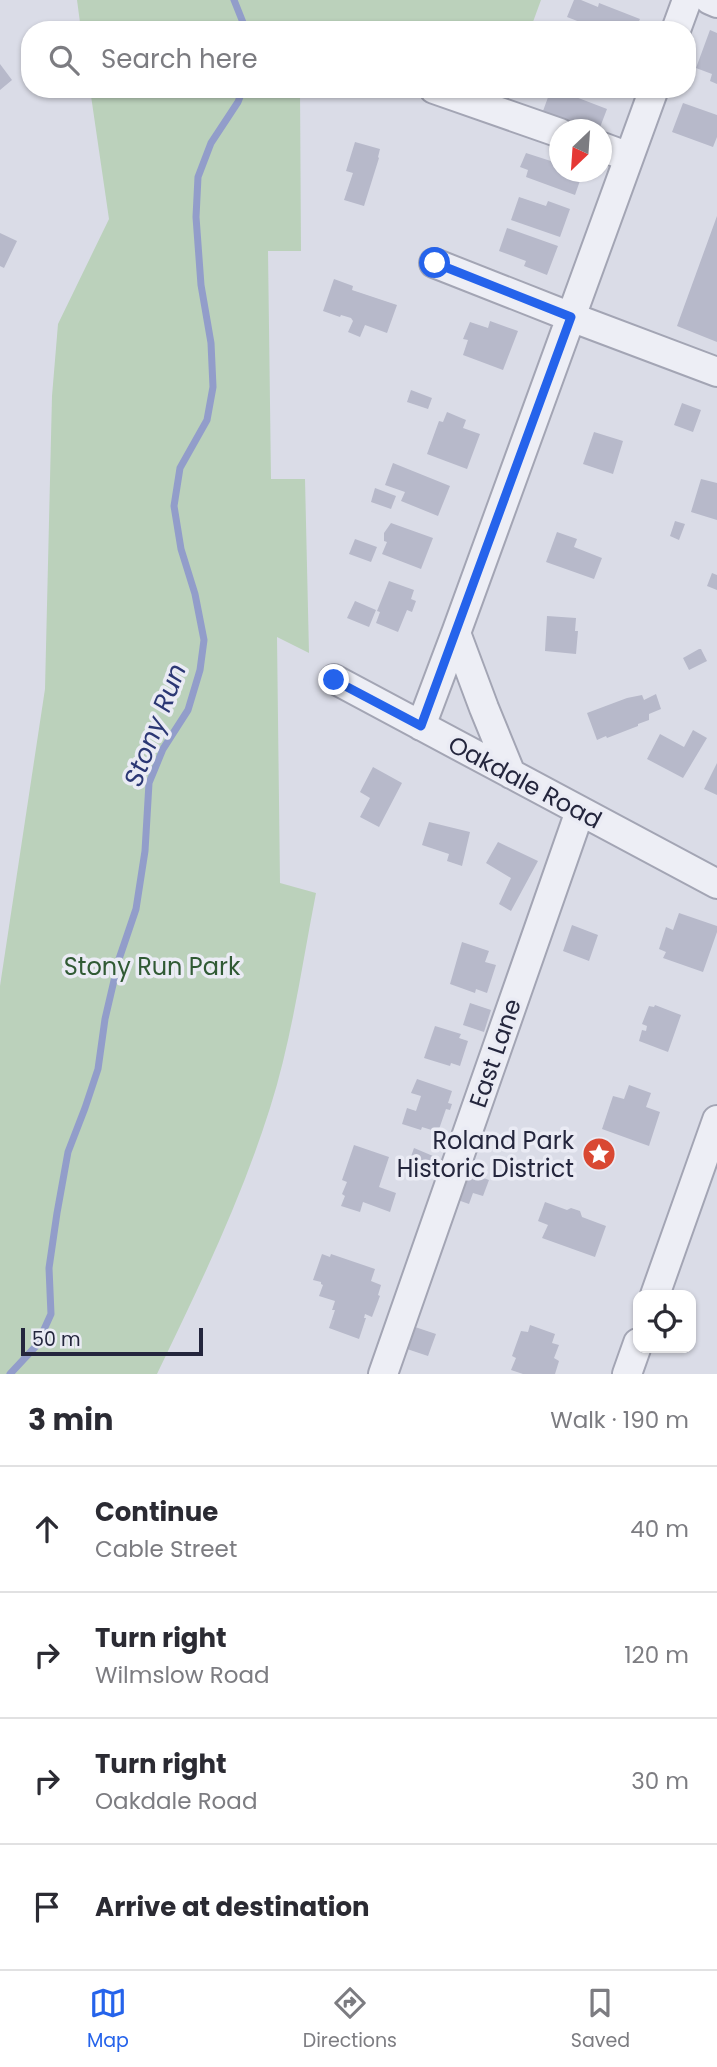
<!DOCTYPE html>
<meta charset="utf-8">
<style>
body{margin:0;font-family:Poppins,sans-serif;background:#f2f2f3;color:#2b2b33}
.controls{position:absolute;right:21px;bottom:21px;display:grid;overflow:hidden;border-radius:14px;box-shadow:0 2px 5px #0004}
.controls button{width:63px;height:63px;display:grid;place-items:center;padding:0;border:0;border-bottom:2px solid #e1e1e2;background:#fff;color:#2b2b33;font:35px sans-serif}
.compass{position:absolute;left:549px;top:119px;width:63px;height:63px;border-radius:50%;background:#fff;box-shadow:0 2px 5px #0004;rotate:205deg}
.scale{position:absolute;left:21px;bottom:18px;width:182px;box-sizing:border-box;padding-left:7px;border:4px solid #24263d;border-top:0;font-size:19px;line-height:24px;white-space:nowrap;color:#24263d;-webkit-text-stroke:5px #eaebf4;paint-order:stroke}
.stop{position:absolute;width:21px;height:21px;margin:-16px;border:5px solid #2563eb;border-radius:50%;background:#fff}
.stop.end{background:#2563eb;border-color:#fff;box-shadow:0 2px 7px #0008}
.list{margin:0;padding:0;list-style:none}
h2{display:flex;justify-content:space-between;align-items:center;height:91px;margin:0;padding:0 28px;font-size:30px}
h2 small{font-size:23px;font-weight:400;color:#7c7c81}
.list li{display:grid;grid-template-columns:46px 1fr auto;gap:21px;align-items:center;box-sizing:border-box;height:126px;padding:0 28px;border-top:2px solid #e1e1e2}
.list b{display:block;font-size:26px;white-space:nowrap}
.list p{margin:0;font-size:23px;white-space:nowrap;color:#7c7c81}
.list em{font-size:23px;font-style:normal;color:#7c7c81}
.icon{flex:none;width:38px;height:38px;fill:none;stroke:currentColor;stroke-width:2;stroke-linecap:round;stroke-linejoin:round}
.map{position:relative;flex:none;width:717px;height:1374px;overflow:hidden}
.search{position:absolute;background:#fff;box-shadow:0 2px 5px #0004;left:21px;right:21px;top:21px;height:77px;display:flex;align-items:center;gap:18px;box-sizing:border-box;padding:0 24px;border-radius:28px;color:#7c7c81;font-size:26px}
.sheet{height:595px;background:#fff}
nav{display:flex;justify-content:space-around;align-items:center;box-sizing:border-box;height:98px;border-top:2px solid #e1e1e2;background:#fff;font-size:19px;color:#7c7c81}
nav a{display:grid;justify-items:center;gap:4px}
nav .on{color:#2563eb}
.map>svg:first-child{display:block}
</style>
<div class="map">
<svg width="717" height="1374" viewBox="0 0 717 1374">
<rect width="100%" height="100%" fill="#dadce7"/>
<path fill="#bbd1bb" d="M 77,0 L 541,0 L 530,30 L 81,30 Z
M 90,89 L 300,89 L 301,251 L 268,251 L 271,479 L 305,479 L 309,653 L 277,637 L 280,883 L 316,893 C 302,964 292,1039 270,1108 C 241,1200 199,1287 157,1374 L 0,1374 L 0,986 L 45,689 L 52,396 L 58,324 L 109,219 Z"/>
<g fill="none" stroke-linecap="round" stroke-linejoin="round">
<path stroke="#929dca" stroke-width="7" d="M 234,0 L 246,30
M 10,1374 L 37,1345 L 51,1314 L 49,1268 L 57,1213 L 68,1152 L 85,1108 L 98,1069 L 105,1019 L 119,959 L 136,909 L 145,851 L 149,783 L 163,749 L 188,710 L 200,670 L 204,640 L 195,594 L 181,549 L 174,506 L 180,468 L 207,420 L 213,387 L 211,343 L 201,285 L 196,217 L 198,177 L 211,143 L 238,102 L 243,89"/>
</g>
<path fill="#b7b9ca" d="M 574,0 L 581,0 L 598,7 L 599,3 L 640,19 L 635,30 L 582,30 L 585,24 L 567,17 Z
M 710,30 L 717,33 L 717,84 L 710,81 L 712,74 L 696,68 Z
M 0,64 L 12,80 L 0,90 Z
M 551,89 L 555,89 L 607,109 L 599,130 L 593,130 L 543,111 Z
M 683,103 L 717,115 L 717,137 L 713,147 L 672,132 Z
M 355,142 L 380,149 L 378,157 L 379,158 L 364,206 L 344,200 L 353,173 L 346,171 Z
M 526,153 L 560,164 L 560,172 L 583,172 L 575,195 L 526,177 L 528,170 L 520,167 Z
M 519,197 L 546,206 L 548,201 L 570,209 L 560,237 L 511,220 Z
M 717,216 L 717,342 L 677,326 Z
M 507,228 L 558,246 L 547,275 L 524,266 L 526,261 L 499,251 Z
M 0,233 L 17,241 L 4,268 L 0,266 Z
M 334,279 L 353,286 L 352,290 L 397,305 L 387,333 L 365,325 L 360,337 L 348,332 L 353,321 L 351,318 L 341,315 L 340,317 L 323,311 Z
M 490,321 L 518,331 L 503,370 L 463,355 L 468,340 L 463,339 L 470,322 L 488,328 Z
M 411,390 L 432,398 L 428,409 L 407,402 Z
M 682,403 L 701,410 L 693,432 L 674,425 Z
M 447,412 L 466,420 L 463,428 L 480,434 L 467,469 L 427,454 L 439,421 L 443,422 Z
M 594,432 L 623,441 L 613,474 L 583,464 Z
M 393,463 L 450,486 L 438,516 L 401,501 L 405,492 L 385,485 Z
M 701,479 L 717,483 L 717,520 L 691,512 Z
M 375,488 L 396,496 L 391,509 L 371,502 Z
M 675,521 L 685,524 L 679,540 L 670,536 Z
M 391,523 L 433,538 L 421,569 L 382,554 L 387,542 L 384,541 L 384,533 Z
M 557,532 L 577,539 L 574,547 L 602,558 L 594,579 L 546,562 Z
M 355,539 L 377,547 L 371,562 L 349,554 Z
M 712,573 L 717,575 L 717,590 L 707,586 Z
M 389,581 L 414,590 L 411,599 L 416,601 L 412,612 L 407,610 L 398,632 L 376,623 L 380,612 L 377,611 Z
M 355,601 L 376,610 L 369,627 L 347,618 Z
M 547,616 L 576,618 L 575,631 L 578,631 L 576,654 L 545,651 Z
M 699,649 L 701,649 L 707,661 L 689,670 L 683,658 Z
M 656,694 L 661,709 L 649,714 L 649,720 L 638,724 L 638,726 L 607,738 L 606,736 L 597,740 L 587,713 L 627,698 L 642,695 L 644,700 Z
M 693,730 L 707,738 L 683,778 L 647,759 L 660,734 L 684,747 Z
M 717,763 L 717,795 L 704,789 Z
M 373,767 L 402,783 L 379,827 L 360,817 L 370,798 L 360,792 Z
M 429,822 L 470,832 L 462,866 L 447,861 L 449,854 L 422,845 Z
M 498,842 L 538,861 L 511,911 L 499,904 L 511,878 L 486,863 Z
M 679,913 L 717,926 L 717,932 L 703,972 L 663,958 L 666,952 L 659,949 L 666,927 L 673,930 Z
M 572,925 L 598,935 L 589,961 L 563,951 Z
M 462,942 L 489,951 L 485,962 L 496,965 L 487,993 L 476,989 L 475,993 L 450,984 Z
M 470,1003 L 491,1010 L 484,1032 L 463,1025 Z
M 655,1005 L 681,1015 L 668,1052 L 639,1041 L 642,1030 L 646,1031 L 647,1026 L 642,1024 L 649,1006 L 654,1007 Z
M 435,1026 L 461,1034 L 459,1038 L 468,1041 L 460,1066 L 451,1063 L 450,1066 L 424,1058 Z
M 417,1079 L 452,1091 L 448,1103 L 452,1104 L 450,1110 L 446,1109 L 438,1132 L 422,1127 L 421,1130 L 402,1124 L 407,1108 L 416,1111 L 421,1096 L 411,1093 Z
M 629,1085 L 651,1093 L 646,1107 L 660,1112 L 649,1146 L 602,1129 L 613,1096 L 624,1099 Z
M 354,1145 L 389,1157 L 379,1187 L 396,1193 L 390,1212 L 363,1202 L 360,1212 L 341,1206 L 345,1196 L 342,1194 L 347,1182 L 342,1180 Z
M 414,1148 L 433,1156 L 425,1178 L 406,1171 Z
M 465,1171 L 489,1180 L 483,1196 L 473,1193 L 469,1204 L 455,1199 Z
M 545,1202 L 567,1210 L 571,1208 L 580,1211 L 582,1217 L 606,1226 L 595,1257 L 542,1238 L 548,1225 L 538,1221 Z
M 322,1254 L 330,1257 L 331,1254 L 375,1269 L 371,1281 L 381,1285 L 378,1295 L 380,1296 L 372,1317 L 365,1314 L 364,1318 L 366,1318 L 359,1339 L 329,1328 L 335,1310 L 332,1310 L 335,1301 L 319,1296 L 323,1285 L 321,1284 L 321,1282 L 313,1280 Z
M 530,1325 L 555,1334 L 552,1343 L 559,1345 L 554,1358 L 559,1361 L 555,1374 L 523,1374 L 511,1370 L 516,1358 L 512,1356 L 521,1331 L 528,1332 Z
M 412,1326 L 436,1334 L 428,1356 L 404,1348 Z"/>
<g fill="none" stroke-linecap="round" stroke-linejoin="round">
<defs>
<path id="minor" d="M 710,0 L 717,3
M 676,30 L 687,0
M 434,89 L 560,133
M 602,147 L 629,157
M 434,263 L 571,317 L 717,372
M 334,679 L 717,884
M 421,726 L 456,633
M 511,774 L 484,708 L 456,633 L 654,89
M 655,1295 L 717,1120
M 383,1374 L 580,811
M 627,1374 L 638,1343"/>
</defs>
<use href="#minor" stroke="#a3a5b4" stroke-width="32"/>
<use href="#minor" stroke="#edeef5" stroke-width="28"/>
</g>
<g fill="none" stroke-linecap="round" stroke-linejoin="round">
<path stroke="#2563eb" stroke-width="9" d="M 334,680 L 421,726 L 571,317 L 435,263"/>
</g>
<defs>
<symbol id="sight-disc" viewBox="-11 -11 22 22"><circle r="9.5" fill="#d94832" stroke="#eaebf4"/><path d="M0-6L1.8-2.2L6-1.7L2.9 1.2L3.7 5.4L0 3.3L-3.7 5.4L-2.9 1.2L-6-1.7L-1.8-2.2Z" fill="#fff"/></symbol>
</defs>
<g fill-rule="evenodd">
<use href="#sight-disc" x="580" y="1135" width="38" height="38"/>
</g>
<g text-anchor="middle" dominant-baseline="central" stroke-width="7" stroke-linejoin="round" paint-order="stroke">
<g font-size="24" fill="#24263d" stroke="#eaebf4">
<text transform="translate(525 782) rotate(28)">Oakdale Road</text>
<text transform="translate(495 1053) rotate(-71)">East Lane</text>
</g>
<g font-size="24" fill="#305a34" stroke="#eaebf4">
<text x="152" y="966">Stony Run Park</text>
</g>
<g font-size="24" fill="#24263d" stroke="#eaebf4" text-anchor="end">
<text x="574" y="1140">Roland Park<tspan x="574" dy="28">Historic District</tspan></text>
</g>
<g font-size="26" font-style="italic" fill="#2b3774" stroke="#eaebf4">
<text transform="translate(155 725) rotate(-69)">Stony Run</text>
</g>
</g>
</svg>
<div class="controls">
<button><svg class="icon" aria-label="locate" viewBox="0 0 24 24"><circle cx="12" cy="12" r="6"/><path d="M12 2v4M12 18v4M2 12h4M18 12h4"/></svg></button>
</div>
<svg class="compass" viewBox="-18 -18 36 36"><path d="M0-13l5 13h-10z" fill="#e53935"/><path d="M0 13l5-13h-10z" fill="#7c7c81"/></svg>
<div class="scale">50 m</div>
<div class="stop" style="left:435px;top:263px"></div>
<div class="stop end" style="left:334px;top:680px"></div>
<div class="search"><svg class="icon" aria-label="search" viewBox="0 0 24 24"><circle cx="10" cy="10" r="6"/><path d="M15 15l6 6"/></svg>Search here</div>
</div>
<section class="sheet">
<h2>3 min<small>Walk · 190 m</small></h2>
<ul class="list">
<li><svg class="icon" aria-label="ahead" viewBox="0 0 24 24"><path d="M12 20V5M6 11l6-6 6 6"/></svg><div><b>Continue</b><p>Cable Street</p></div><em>40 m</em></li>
<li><svg class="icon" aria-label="right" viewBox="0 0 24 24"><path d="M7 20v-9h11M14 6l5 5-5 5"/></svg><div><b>Turn right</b><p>Wilmslow Road</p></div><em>120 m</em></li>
<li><svg class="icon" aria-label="right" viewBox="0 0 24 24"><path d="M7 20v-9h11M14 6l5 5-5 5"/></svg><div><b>Turn right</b><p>Oakdale Road</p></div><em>30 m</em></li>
<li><svg class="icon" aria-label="arrive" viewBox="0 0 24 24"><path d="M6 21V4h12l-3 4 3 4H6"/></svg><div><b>Arrive at destination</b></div></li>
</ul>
</section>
<nav>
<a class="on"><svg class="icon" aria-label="map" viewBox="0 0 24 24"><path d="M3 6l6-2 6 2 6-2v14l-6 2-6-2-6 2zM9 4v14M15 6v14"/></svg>Map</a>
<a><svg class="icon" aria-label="directions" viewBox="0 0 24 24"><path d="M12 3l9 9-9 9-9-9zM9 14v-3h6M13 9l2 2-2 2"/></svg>Directions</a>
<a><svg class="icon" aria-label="saved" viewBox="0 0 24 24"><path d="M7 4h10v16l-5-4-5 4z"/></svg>Saved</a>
</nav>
